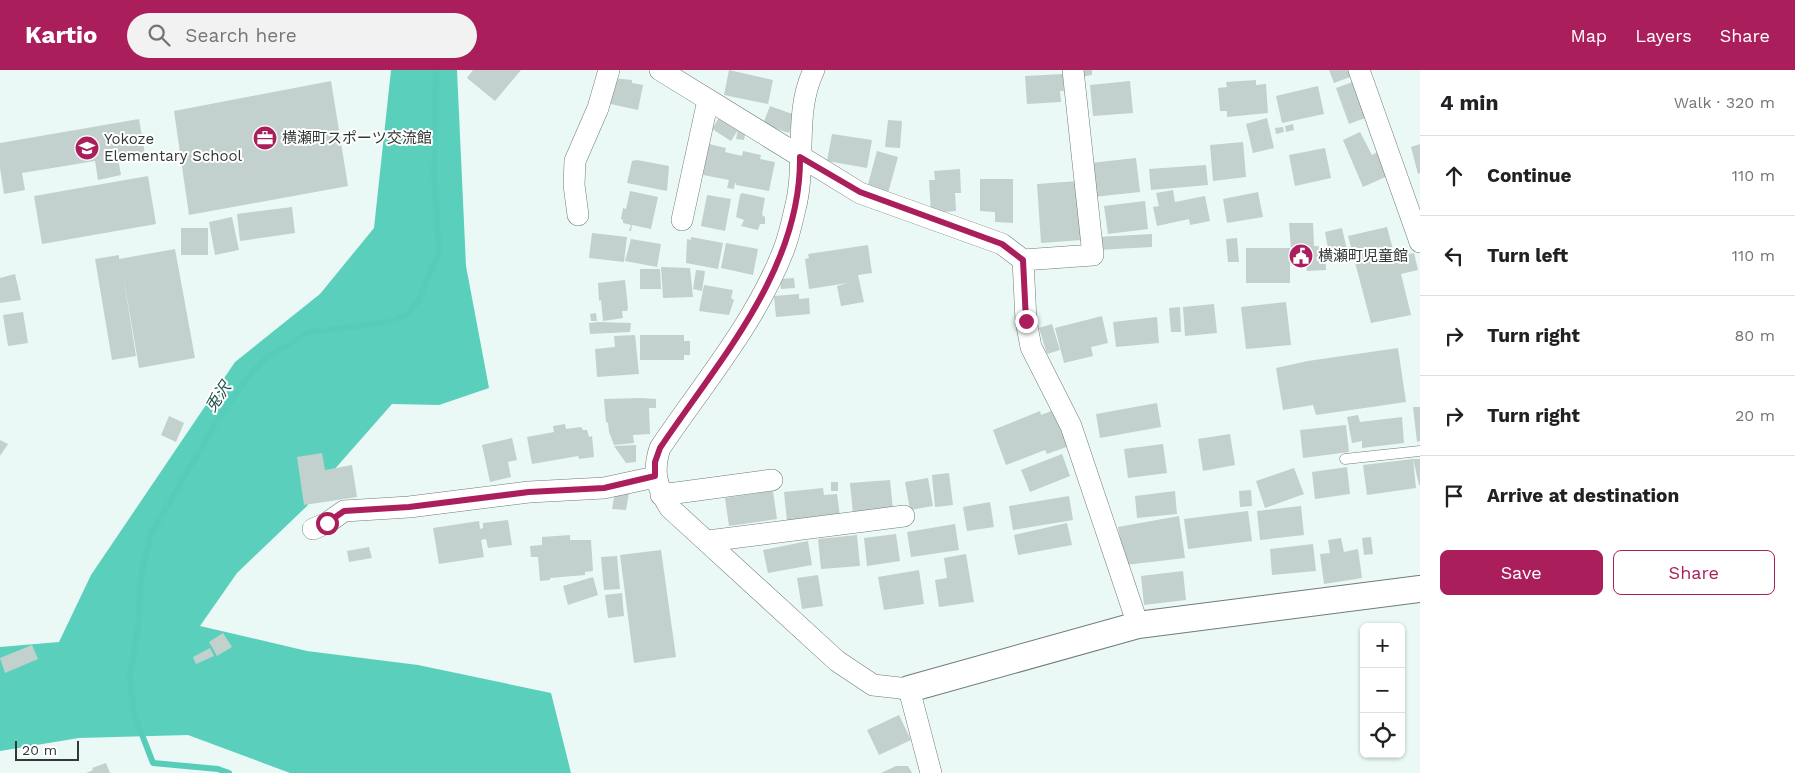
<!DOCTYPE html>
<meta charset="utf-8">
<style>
body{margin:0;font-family:"Work Sans","Noto Sans JP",sans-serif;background:#f2f2f2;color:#202124}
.controls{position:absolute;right:15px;bottom:15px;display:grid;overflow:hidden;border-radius:8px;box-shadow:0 1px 4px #0004}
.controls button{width:45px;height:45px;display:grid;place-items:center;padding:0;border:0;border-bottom:1px solid #e0e0e0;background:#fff;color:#202124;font:25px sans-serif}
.scale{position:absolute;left:15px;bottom:12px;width:64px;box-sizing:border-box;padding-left:5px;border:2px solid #323836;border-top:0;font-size:14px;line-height:18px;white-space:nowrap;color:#323836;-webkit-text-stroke:4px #fff;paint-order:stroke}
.stop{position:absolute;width:15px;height:15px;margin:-11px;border:4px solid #ab1e5c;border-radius:50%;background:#fff}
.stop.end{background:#ab1e5c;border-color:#fff;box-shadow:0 1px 5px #0008}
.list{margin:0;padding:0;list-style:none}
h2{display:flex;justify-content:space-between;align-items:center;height:65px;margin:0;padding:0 20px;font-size:21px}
h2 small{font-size:16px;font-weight:400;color:#757577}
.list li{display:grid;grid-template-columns:32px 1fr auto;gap:15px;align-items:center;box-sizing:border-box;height:80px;padding:0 20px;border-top:1px solid #e0e0e0}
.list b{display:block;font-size:19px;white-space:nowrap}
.list em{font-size:16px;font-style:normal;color:#757577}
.actions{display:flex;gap:10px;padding:15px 20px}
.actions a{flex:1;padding:11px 0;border:1px solid #ab1e5c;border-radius:8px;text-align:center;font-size:18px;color:#ab1e5c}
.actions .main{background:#ab1e5c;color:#fff}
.icon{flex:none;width:28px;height:28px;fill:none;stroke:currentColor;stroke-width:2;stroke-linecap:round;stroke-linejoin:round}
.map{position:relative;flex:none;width:1420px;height:703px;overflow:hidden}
header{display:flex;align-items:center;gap:30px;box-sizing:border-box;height:70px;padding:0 25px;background:#ab1e5c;color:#fff}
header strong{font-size:24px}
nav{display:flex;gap:28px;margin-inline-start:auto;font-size:18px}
.search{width:350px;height:45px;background:#f2f2f2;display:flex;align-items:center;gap:12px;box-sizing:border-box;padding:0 18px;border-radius:28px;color:#757577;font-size:19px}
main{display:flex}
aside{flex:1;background:#fff}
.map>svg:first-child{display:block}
</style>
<header>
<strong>Kartio</strong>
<div class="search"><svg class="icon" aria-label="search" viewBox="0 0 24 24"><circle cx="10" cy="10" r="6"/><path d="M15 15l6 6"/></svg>Search here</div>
<nav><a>Map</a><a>Layers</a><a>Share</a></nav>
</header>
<main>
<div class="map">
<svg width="1420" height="703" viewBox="0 0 1420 703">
<rect width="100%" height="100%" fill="#eaf9f5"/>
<path fill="#5ad0bc" d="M 391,0 L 457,0 L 466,196 L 489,318 L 439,335 L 392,334 L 326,409 L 307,436 L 237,503 L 200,556 L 307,581 L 418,595 L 551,623 L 571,703 L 290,703 L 188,665 L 79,668 L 0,681 L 0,577 L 59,572 L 91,505 L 235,292 L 320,224 L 374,158 Z"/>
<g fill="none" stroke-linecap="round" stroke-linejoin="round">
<path stroke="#56cdb9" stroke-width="6" d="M 229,703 L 218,699 L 153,693 L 134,644 L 130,607 L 138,556 L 141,506 L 151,464 L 218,349 L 251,303 L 270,285 L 310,262 L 389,252 L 408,244 L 418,231 L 439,182 L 434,103 L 436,0"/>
</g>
<path fill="#c2d1cd" d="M 473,0 L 521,0 L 495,31 L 467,8 Z
M 729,0 L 773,10 L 768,34 L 724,25 Z
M 1079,0 L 1092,0 L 1092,5 L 1080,7 Z
M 1329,0 L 1352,0 L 1353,6 L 1334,13 Z
M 1063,4 L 1064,21 L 1060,21 L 1061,32 L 1027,34 L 1025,6 Z
M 611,8 L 632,10 L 632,13 L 643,15 L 638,40 L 606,33 Z
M 1256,10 L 1256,15 L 1266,14 L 1268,43 L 1227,47 L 1227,41 L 1220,41 L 1218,18 L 1227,17 L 1226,12 Z
M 331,11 L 348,116 L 189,145 L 174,41 Z
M 1130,11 L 1133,43 L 1093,46 L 1090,15 Z
M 1355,11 L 1368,47 L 1349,54 L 1336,18 Z
M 1318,16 L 1324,44 L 1282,53 L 1276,26 Z
M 770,36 L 795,45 L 789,63 L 763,54 Z
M 722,43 L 741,55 L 731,71 L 712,59 Z
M 1267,48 L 1274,78 L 1253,83 L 1246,54 Z
M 139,49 L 145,84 L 118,88 L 121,105 L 98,110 L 95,91 L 22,103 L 25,120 L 4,124 L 0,98 L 0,73 Z
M 888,50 L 902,51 L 900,78 L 885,77 Z
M 1293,54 L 1294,60 L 1286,62 L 1285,56 Z
M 1283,57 L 1284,62 L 1276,64 L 1275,58 Z
M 738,59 L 746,60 L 744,70 L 736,69 Z
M 1360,62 L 1372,85 L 1381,80 L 1392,104 L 1363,117 L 1343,70 Z
M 832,64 L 872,70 L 867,98 L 827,91 Z
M 1243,72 L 1246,107 L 1213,111 L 1210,75 Z
M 709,74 L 726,78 L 725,82 L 742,86 L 743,81 L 761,85 L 760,89 L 775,92 L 769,121 L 736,115 L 735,112 L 734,119 L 727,118 L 729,110 L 703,105 Z
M 1420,74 L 1420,103 L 1418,104 L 1411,77 Z
M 1325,78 L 1331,108 L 1295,116 L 1289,85 Z
M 877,81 L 898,87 L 888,123 L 867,118 Z
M 1136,88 L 1140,122 L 1093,127 L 1090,93 Z
M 637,90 L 669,96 L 667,121 L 627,113 L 632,91 Z
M 1206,95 L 1208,115 L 1151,120 L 1149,99 Z
M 960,99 L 961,123 L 955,123 L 956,141 L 931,143 L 929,110 L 935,110 L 934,101 Z
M 148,106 L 156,154 L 42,174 L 34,126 Z
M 980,109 L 1013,109 L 1013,153 L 995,152 L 995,142 L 980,141 Z
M 1078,111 L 1082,170 L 1041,173 L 1037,114 Z
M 1173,120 L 1175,132 L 1205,126 L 1210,151 L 1190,155 L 1189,149 L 1157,156 L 1153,137 L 1159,136 L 1156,123 Z
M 630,121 L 658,127 L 651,159 L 632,155 L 631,161 L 629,161 L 631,155 L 623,153 L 623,150 L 621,149 L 623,138 L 626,139 Z
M 1258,122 L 1263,147 L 1227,153 L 1223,129 Z
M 742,123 L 765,128 L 762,145 L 765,147 L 765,154 L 760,154 L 758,160 L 741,156 L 744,150 L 736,147 L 740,125 Z
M 707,125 L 731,129 L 725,161 L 701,156 Z
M 1145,131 L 1148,159 L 1108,164 L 1104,136 Z
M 292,137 L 295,163 L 240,171 L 237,144 Z
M 232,147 L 239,180 L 215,185 L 209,152 Z
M 1289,153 L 1313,153 L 1314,176 L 1325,177 L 1326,200 L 1307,201 L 1306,190 L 1292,191 Z
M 1387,157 L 1395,187 L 1414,183 L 1418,200 L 1401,204 L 1411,245 L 1371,253 L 1348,166 Z
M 181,158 L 208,158 L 208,185 L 181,185 Z
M 1342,158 L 1347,180 L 1329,184 L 1325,162 Z
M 592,163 L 627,167 L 624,192 L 589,188 Z
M 1152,164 L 1152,177 L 1097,180 L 1096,167 Z
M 691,167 L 723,173 L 718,199 L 686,193 L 687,169 L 691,170 Z
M 1237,168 L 1239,192 L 1228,192 L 1226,169 Z
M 631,169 L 661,174 L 657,197 L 625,191 Z
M 726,173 L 758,179 L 753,205 L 721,198 Z
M 868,175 L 872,203 L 858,205 L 864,232 L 841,236 L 837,216 L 848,213 L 809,219 L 805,189 L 809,188 L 808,184 Z
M 1246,178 L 1290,178 L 1290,213 L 1246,213 Z
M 175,179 L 195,288 L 139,298 L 123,204 L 136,286 L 112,290 L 95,189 L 119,185 L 119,189 Z
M 661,197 L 690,198 L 693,227 L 663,228 Z
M 640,199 L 660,199 L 661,219 L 640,219 Z
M 696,200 L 705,201 L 702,221 L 693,219 Z
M 15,204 L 21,230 L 0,233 L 0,208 Z
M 794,208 L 795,218 L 781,219 L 780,209 Z
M 625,210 L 628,238 L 627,241 L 622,241 L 623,248 L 603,251 L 601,230 L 599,231 L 598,213 Z
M 704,215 L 733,220 L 731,228 L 734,230 L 729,245 L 699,241 Z
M 799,224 L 799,229 L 809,228 L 810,244 L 776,247 L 774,226 Z
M 1286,232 L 1291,275 L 1246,279 L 1241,237 Z
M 1214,234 L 1217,263 L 1185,266 L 1183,237 Z
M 1180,237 L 1181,262 L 1171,262 L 1169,238 Z
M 23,242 L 28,273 L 8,276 L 3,245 Z
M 596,243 L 597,251 L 591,251 L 590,244 Z
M 1102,246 L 1108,273 L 1091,277 L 1093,286 L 1064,293 L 1055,258 Z
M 1157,247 L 1159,273 L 1116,277 L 1113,252 Z
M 598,252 L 631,253 L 630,262 L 590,264 L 589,253 Z
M 1052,254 L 1060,280 L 1047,284 L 1039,258 Z
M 635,265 L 639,304 L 597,307 L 595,279 L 615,277 L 614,266 Z
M 640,265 L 684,265 L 684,271 L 690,271 L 690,285 L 684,285 L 684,290 L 640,290 Z
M 1398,278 L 1406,332 L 1316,345 L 1313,335 L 1283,340 L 1276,298 L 1308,291 Z
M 640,328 L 656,329 L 656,338 L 649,338 L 650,364 L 633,365 L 634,373 L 614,375 L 609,362 L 608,353 L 606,352 L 604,329 Z
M 1157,333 L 1161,357 L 1100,368 L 1096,344 Z
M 1413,337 L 1420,337 L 1420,371 L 1417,372 Z
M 1054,340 L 1069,376 L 1047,384 L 1045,380 L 1006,395 L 993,360 L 1040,341 L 1041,345 Z
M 1358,345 L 1360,352 L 1402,347 L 1404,373 L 1362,378 L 1362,371 L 1352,373 L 1347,347 Z
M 169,346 L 184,353 L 176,372 L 161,365 Z
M 565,354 L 566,359 L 581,357 L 583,360 L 587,360 L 589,367 L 592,366 L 594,387 L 579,389 L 578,386 L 532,394 L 527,367 L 554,362 L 553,356 Z
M 1346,355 L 1349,382 L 1303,388 L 1300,360 Z
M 1230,364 L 1235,395 L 1203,401 L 1198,369 Z
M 512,368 L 517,390 L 508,392 L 511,407 L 490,412 L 482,375 Z
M 0,370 L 8,374 L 0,386 Z
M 1163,374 L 1167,403 L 1128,408 L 1124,379 Z
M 636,375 L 636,392 L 626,393 L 614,376 Z
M 322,383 L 325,400 L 352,395 L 357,427 L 304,435 L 297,387 Z
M 1062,384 L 1070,406 L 1030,422 L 1021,400 Z
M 1413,389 L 1420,389 L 1420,415 L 1419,415 Z
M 1413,389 L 1416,418 L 1367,425 L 1363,395 Z
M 1347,397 L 1350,424 L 1315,429 L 1312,402 Z
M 1294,398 L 1304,424 L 1265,438 L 1256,411 Z
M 949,403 L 953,435 L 935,437 L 932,405 Z
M 928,408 L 933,436 L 910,440 L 905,412 Z
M 890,410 L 893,440 L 853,444 L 850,413 Z
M 831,412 L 838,412 L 838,421 L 831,421 Z
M 630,418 L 626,440 L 612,439 L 615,422 Z
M 823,418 L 824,425 L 837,424 L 840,446 L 787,452 L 784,422 Z
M 1251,420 L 1252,436 L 1240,437 L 1239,421 Z
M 773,421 L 777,449 L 729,456 L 725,428 Z
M 1175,421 L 1177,444 L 1137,448 L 1135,426 Z
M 1069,426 L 1073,450 L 1013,460 L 1009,436 Z
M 990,432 L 994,457 L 967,461 L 963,437 Z
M 1301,436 L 1304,465 L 1260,470 L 1257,441 Z
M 1248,441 L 1252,471 L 1188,479 L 1184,449 Z
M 1179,446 L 1185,488 L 1125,495 L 1118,457 Z
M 508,450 L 512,475 L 488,478 L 486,469 L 481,470 L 484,487 L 439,494 L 433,458 L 479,451 L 480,459 L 483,458 L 483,453 Z
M 1067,453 L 1072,475 L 1018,485 L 1014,465 Z
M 955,454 L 959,480 L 911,487 L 907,462 Z
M 896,464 L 900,491 L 867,496 L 864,468 Z
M 570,465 L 570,470 L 591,470 L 593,501 L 585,502 L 585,505 L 550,508 L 550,510 L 540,511 L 538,487 L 531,487 L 530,476 L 542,475 L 542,467 Z
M 857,465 L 860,496 L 821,499 L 818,469 Z
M 1371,467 L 1373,484 L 1364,485 L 1362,468 Z
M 1341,468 L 1344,482 L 1358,479 L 1362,508 L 1324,514 L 1320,484 L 1330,483 L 1328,470 Z
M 808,471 L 812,495 L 768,503 L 763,480 Z
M 1313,474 L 1316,501 L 1272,505 L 1270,479 Z
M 369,477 L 372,488 L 349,492 L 347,481 Z
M 661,480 L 676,587 L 634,593 L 620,485 Z
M 966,484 L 974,532 L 939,537 L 935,510 L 947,508 L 944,488 Z
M 617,486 L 620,519 L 604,520 L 601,487 Z
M 919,500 L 924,534 L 884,540 L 878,507 Z
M 1183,501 L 1186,530 L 1144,535 L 1141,506 Z
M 818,505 L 823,536 L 802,539 L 797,508 Z
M 593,507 L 598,525 L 568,535 L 563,516 Z
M 622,523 L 624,546 L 608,548 L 605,525 Z
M 223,563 L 232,577 L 217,586 L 209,572 Z
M 32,575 L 38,589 L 5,603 L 0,588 Z
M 210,578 L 214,586 L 196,594 L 193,587 Z
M 899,645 L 911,670 L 879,685 L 867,660 Z
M 106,693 L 110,703 L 86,703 L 93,700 L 92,698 Z
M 896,696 L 908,696 L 912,703 L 881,703 Z"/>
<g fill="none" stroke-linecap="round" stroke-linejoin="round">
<defs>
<path id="service" d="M 1345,389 L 1420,381"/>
<path id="minor" d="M 660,0 L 860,123 L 1002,174 L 1023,190 L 1026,251 L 1031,277 L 1071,356 L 1138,555
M 814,0 C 793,43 807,94 795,139 C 792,152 789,166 784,179 C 756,252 703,314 660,378 C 652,402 657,418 670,438 L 837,591 L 873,615 L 909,619 L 931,703
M 1359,0 L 1420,172
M 578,145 L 574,115 L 575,91 L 598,38 L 609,0
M 682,150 L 708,30
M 1023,190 L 1093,185 L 1073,0
M 661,425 L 772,410
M 313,459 L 327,453 L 344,441 L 409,437 L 529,422 L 604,418 L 655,407
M 708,471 L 904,446"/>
<path id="tertiary" d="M 909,619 L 1138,555 L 1420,519"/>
</defs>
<use href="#service" stroke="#6f7c79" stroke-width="11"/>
<use href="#minor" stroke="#6f7c79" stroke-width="22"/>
<use href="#tertiary" stroke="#6f7c79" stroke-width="28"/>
<use href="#service" stroke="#fff" stroke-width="10"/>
<use href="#minor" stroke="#fff" stroke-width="21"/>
<use href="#tertiary" stroke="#fff" stroke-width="26"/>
</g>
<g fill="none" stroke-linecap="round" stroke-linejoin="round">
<path stroke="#ab1e5c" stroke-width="6" d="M 327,453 L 344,441 L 409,437 L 529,422 L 604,418 L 655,406 L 655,392 L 660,378 C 719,290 801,200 800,87 L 860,122 L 1002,174 L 1023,190 L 1026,251"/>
</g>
<defs>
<symbol id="office-disc" viewBox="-11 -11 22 22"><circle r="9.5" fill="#ab1e5c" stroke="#fff"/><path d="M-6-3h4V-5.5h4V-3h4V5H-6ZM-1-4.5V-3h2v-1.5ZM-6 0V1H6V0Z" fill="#fff"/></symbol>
<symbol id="school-disc" viewBox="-11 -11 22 22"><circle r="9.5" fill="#ab1e5c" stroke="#fff"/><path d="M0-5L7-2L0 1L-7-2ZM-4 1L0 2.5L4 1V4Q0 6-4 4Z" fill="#fff"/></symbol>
<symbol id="civic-disc" viewBox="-11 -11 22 22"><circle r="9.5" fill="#ab1e5c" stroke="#fff"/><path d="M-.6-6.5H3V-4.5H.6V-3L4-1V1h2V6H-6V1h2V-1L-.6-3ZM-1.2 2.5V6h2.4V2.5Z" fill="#fff"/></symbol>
</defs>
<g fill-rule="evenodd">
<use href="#office-disc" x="251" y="54" width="28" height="28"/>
<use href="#school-disc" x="73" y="64" width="28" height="28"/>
<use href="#civic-disc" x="1287" y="172" width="28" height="28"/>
</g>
<g text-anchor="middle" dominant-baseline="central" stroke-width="4" stroke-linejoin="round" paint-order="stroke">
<g font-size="15" fill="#323836" stroke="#fff" text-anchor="start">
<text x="282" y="68">横瀬町スポーツ交流館</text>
<text x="104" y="69">Yokoze<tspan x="104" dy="17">Elementary School</tspan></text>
<text x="1318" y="186">横瀬町児童館</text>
</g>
<g font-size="16" font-style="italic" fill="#22544c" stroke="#fff">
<text transform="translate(218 327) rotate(-56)">兎沢</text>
</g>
</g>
</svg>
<div class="controls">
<button>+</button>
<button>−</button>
<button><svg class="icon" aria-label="locate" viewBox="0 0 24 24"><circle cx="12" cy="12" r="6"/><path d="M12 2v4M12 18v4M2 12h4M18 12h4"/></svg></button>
</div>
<div class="scale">20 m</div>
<div class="stop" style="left:327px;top:453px"></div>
<div class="stop end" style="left:1026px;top:251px"></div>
</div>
<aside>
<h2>4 min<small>Walk · 320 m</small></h2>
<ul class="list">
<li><svg class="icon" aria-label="ahead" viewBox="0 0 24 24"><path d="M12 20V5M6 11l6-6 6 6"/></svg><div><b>Continue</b></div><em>110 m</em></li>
<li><svg class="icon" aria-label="left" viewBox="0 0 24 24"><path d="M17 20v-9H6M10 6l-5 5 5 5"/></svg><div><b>Turn left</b></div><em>110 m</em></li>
<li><svg class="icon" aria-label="right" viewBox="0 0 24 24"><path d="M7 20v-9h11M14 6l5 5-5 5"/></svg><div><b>Turn right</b></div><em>80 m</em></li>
<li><svg class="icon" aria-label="right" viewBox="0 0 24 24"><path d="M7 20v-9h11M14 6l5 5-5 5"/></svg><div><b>Turn right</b></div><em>20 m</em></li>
<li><svg class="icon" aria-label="arrive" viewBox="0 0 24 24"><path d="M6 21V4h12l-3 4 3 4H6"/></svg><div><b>Arrive at destination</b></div></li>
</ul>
<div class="actions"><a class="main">Save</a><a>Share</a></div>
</aside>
</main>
